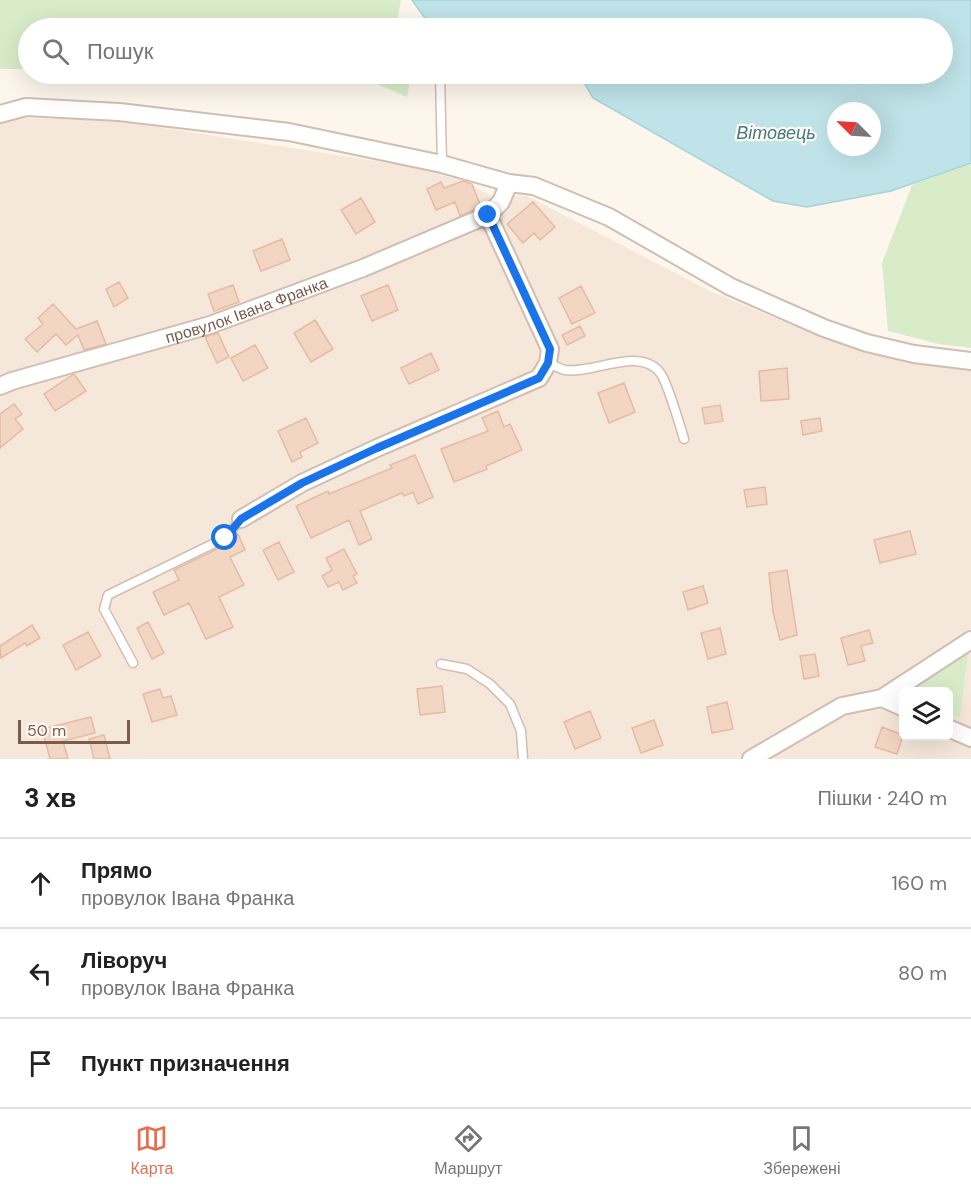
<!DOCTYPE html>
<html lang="uk">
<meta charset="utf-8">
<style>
body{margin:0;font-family:"DM Sans",sans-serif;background:#f6f6f6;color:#222}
.controls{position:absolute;right:18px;bottom:18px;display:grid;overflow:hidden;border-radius:9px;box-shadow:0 6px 24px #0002}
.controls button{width:54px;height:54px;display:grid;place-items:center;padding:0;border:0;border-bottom:2px solid #e0e0e0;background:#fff;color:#222;font:30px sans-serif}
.compass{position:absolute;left:827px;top:102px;width:54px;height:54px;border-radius:50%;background:#fff;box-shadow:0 6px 24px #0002;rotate:294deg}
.scale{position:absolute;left:18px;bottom:15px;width:112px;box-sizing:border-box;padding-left:6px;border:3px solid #7a5c4d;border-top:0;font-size:16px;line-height:21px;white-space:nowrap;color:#7a5c4d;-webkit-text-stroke:4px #fffaf3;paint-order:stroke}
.stop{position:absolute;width:18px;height:18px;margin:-14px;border:4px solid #1a73e8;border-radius:50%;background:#fff}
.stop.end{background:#1a73e8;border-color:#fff;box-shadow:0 2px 6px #0008}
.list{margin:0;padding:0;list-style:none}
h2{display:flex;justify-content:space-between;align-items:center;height:78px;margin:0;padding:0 24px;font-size:26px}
h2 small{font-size:20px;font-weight:400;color:#767676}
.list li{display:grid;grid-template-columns:39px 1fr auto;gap:18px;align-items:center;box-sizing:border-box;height:90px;padding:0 24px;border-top:2px solid #e0e0e0}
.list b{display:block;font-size:22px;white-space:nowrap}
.list p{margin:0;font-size:20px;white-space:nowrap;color:#767676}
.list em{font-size:20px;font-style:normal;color:#767676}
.icon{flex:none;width:33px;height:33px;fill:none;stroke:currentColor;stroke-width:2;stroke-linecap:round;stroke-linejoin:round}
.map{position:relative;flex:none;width:971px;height:759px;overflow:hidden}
.search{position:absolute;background:#fff;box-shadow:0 6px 24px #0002;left:18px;right:18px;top:18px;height:66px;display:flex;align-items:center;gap:15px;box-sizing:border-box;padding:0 21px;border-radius:33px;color:#767676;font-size:22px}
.sheet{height:348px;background:#fff}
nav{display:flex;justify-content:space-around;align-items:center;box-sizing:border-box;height:84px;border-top:2px solid #e0e0e0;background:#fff;font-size:16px;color:#767676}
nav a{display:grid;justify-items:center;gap:3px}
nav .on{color:#e76f51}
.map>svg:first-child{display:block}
</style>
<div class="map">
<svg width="971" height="759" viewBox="0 0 971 759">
<rect width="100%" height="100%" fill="#fdf6ec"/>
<path fill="#f5e8da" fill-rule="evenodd" d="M 21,118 L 113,120 L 445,172 L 490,195 L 527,196 L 712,292 L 832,341 L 928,362 L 971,367 L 971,759 L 0,759 L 0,124 ZM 904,692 L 948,692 L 948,736 L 904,736 Z"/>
<path fill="#d8ecc9" d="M 0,0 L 401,0 L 396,28 L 28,28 L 28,69 L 0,69 Z
M 270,74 L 411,74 L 407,97 L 365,79 Z
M 971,163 L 971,348 L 939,344 L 888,331 L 882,263 L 912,185 Z
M 968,651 L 960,717 L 949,713 L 948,692 L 905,692 Z"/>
<path fill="#bfe3e8" stroke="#a5d3da" stroke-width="1.5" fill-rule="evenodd" d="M 412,0 L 971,0 L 971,163 L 891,191 L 807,207 L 773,201 L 593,98 L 579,74 L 942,74 L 942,28 L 448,28 L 424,17 ZM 836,111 L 872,111 L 872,147 L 836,147 Z"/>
<path fill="#f3d5c3" stroke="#e6bba3" stroke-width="1.5" d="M 463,181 L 472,184 L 481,207 L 460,216 L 455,202 L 436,210 L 427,189 L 441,182 L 444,188 Z
M 361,198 L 375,222 L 356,234 L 341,210 Z
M 533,202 L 555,227 L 540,240 L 534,233 L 523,243 L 507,224 Z
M 282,239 L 290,260 L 261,271 L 253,251 Z
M 119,282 L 128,298 L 114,307 L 106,289 Z
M 233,285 L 239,302 L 214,311 L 208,294 Z
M 388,285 L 398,310 L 372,321 L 361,296 Z
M 581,286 L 595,313 L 572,324 L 559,298 Z
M 53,304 L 76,329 L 97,321 L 106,344 L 84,350 L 78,335 L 66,345 L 56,334 L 37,352 L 25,339 L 43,324 L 38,318 Z
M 315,320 L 333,349 L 311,362 L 294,333 Z
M 580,326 L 585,336 L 567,345 L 562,335 Z
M 218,333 L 229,357 L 217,363 L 205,337 Z
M 255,345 L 268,368 L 243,381 L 231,358 Z
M 431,353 L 439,370 L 409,384 L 401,368 Z
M 787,368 L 789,399 L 761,401 L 759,371 Z
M 74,374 L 86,391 L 55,411 L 44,394 Z
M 624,383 L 635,412 L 609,423 L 598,393 Z
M 14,404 L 22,414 L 15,419 L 23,429 L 0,448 L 0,414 Z
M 720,405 L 723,421 L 705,424 L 702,408 Z
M 498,411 L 504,427 L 510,424 L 522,450 L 486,466 L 487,469 L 454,482 L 441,449 L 488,431 L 482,418 Z
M 306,418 L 318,443 L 300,452 L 302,457 L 292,462 L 278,431 Z
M 820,418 L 822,431 L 803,435 L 801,421 Z
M 415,455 L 433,497 L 418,504 L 413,492 L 404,496 L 402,493 L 360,511 L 372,539 L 359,545 L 349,520 L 311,538 L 296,506 L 328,491 L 329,494 L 392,468 L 390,465 Z
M 765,487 L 767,504 L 747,507 L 744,490 Z
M 910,531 L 916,554 L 880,563 L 874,540 Z
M 238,534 L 245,550 L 230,557 L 244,585 L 219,597 L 233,627 L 206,639 L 189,603 L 164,615 L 153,592 L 179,580 L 174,570 L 228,544 Z
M 279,542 L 294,572 L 278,580 L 263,550 Z
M 344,549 L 357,574 L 353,576 L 357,583 L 343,590 L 339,582 L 328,587 L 322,576 L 332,570 L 326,558 Z
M 787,570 L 797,635 L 780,640 L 773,612 L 769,573 Z
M 703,586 L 708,603 L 688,610 L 683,592 Z
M 148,622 L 164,653 L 152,659 L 137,628 Z
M 32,625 L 40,638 L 27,646 L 25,643 L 1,658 L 0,646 Z
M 720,628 L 726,654 L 708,659 L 701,633 Z
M 869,630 L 873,643 L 861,646 L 865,661 L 848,665 L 841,638 Z
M 88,632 L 101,656 L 76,670 L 63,645 Z
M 815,654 L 819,676 L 804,679 L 800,656 Z
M 442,686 L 445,712 L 420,715 L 417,689 Z
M 160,689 L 163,698 L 171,696 L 177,715 L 152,722 L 143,694 Z
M 727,702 L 733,729 L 712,733 L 707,707 Z
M 590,711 L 601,738 L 575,749 L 564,722 Z
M 91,717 L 95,733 L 63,741 L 68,759 L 50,759 L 42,729 Z
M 654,720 L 663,745 L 641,753 L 632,728 Z
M 882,727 L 903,735 L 897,754 L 875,747 Z
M 104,735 L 110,759 L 94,759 L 89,739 Z"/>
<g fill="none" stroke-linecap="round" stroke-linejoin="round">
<defs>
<path id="lane" d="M 440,74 L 442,164
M 548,363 C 554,365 559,369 565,370 C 594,374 641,345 661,374 C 669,387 679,423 684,439
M 133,663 L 104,609 L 108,595 L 225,538 L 241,519
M 441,664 L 467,669 L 490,684 L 510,704 L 521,731 L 523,759"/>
<g id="street">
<path d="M 0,114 L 26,107 L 119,112 L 289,132 L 442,164 L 509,183 L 534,186 L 609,217 L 731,287 L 824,328 L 867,343 L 914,354 L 971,361"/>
<path id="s1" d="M 0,386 L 12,381 L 210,325 L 363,268 L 488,215 L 501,202 L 509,183"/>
<path d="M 241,519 L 302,483 L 377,448 L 539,378 L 548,363 L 550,349 L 488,215"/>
<path d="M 882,698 L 904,708"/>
<path d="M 948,728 L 971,738"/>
<path d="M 751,759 L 842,706 L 882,698 L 971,640"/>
</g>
</defs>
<use href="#lane" stroke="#d1beb0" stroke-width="11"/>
<use href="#street" stroke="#d1beb0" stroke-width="20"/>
<use href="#lane" stroke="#fff" stroke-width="8"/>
<use href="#street" stroke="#fff" stroke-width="16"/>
</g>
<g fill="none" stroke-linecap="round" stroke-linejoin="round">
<path stroke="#1a73e8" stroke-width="8" d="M 225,538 L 241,519 L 302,483 L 377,448 L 539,378 L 548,363 L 550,349 L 488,215"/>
</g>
<g text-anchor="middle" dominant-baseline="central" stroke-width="4.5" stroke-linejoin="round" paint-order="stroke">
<g font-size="16" fill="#7a5c4d" stroke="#fffaf3">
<text stroke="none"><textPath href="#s1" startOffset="258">провулок Івана Франка</textPath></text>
</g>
<g font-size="18" font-style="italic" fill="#437c86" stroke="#fffaf3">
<text x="776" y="133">Вітовець</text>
</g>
</g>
</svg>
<div class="controls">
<button><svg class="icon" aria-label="layers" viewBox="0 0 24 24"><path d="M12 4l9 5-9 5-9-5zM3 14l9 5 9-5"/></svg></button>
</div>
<svg class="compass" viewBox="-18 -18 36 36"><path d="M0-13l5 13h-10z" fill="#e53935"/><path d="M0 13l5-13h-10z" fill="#767676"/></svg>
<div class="scale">50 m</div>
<div class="stop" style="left:225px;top:538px"></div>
<div class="stop end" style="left:488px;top:215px"></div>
<div class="search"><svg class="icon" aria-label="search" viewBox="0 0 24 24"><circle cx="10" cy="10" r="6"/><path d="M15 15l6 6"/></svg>Пошук</div>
</div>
<section class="sheet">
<h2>3 хв<small>Пішки · 240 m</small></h2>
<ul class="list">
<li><svg class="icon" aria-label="ahead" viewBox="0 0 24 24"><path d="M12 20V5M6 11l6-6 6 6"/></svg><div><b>Прямо</b><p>провулок Івана Франка</p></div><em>160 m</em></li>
<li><svg class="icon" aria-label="left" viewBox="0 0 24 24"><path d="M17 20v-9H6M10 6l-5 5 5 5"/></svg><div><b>Ліворуч</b><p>провулок Івана Франка</p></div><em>80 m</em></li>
<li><svg class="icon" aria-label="arrive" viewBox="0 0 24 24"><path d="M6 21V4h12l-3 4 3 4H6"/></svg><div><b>Пункт призначення</b></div></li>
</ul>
</section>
<nav>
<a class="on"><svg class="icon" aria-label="map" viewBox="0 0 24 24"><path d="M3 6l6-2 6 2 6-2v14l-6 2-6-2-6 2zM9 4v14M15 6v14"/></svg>Карта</a>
<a><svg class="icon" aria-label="directions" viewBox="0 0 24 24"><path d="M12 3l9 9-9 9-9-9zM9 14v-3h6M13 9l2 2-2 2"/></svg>Маршрут</a>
<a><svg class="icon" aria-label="saved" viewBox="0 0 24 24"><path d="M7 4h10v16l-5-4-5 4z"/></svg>Збережені</a>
</nav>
